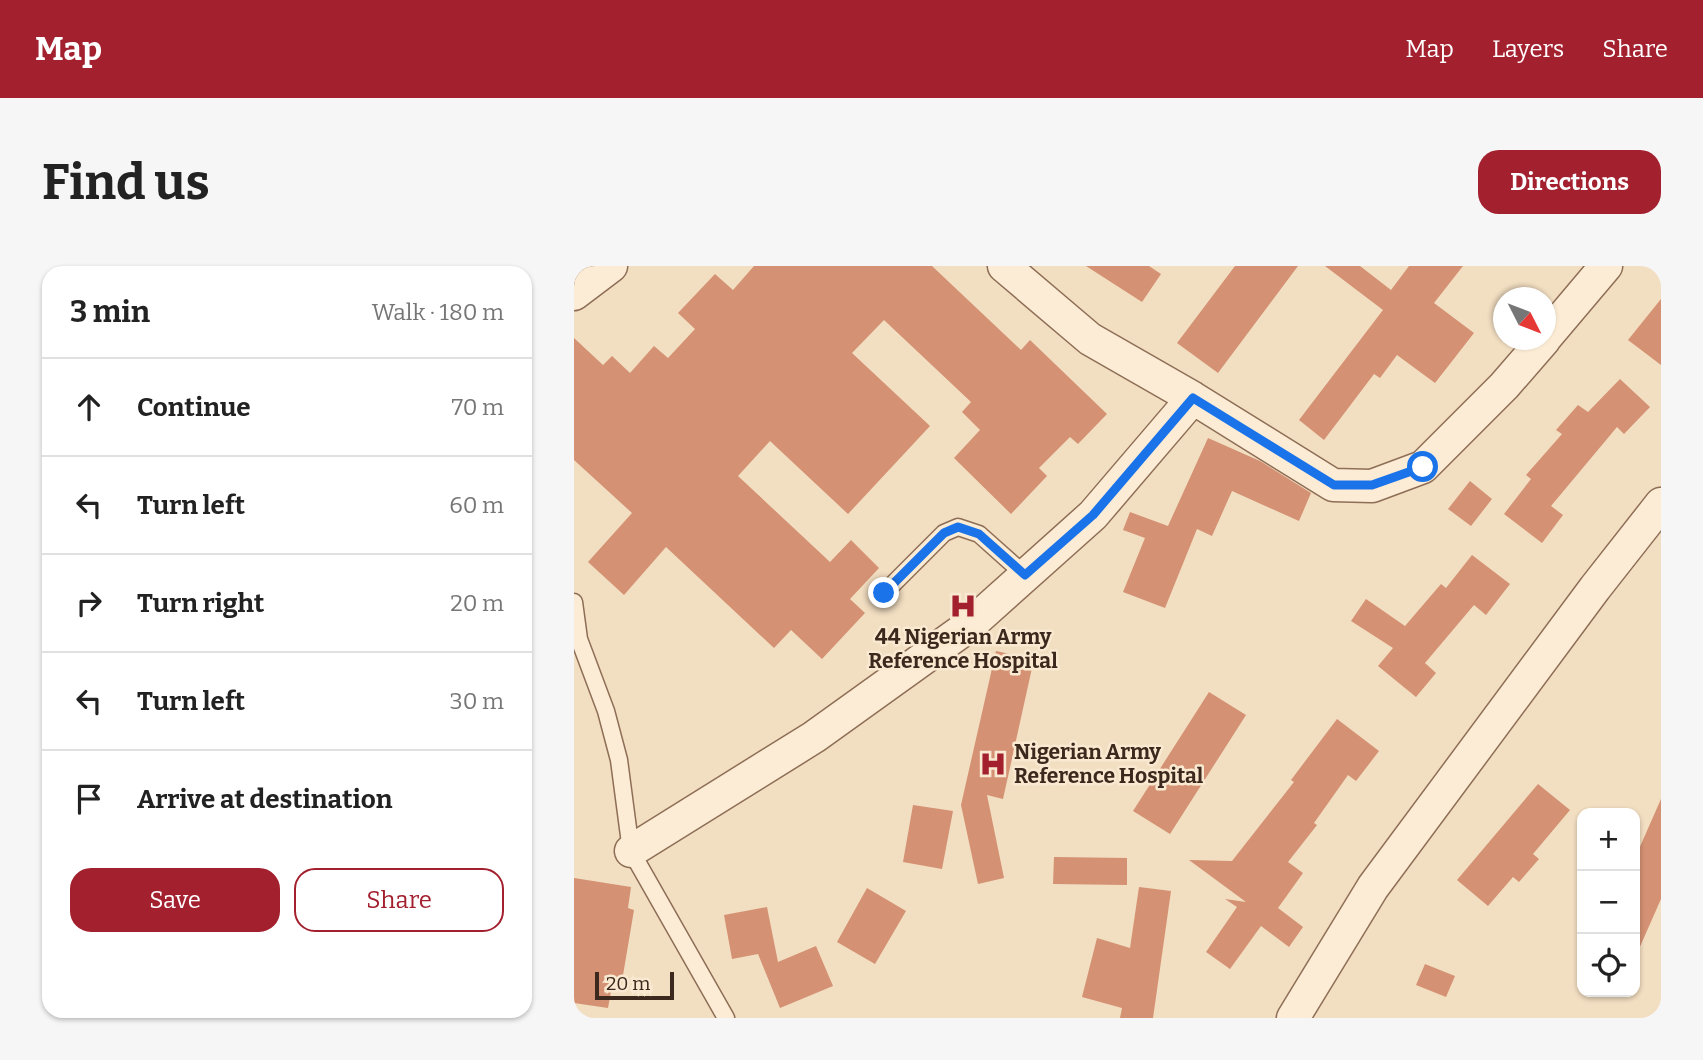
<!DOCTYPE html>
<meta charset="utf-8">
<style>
body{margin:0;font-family:Bitter,serif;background:#f6f6f6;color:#222}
.controls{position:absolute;right:21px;bottom:21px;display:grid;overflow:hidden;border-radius:14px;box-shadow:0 2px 5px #0004}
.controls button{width:63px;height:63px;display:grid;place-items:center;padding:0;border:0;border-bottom:2px solid #e0e0e0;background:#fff;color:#222;font:35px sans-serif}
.compass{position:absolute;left:919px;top:21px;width:63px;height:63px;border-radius:50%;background:#fff;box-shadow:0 2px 5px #0004;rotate:132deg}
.scale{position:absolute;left:21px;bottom:18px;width:79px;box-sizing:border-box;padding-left:7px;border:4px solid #3c281c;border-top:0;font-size:19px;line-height:24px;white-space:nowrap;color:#3c281c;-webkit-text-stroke:5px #f9e9d1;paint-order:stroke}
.stop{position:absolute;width:21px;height:21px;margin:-16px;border:5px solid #1a73e8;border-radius:50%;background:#fff}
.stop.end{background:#1a73e8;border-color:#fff;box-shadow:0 2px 7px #0008}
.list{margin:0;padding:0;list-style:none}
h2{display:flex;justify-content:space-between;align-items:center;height:91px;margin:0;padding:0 28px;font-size:30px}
h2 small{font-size:23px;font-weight:400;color:#767676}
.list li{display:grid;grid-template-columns:46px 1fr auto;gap:21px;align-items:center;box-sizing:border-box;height:98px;padding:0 28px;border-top:2px solid #e0e0e0}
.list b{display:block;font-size:26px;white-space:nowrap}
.list em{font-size:23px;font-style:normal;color:#767676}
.actions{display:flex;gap:14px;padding:21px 28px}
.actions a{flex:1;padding:16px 0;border:2px solid #a3202f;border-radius:21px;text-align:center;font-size:24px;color:#a3202f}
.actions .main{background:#a3202f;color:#fff}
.icon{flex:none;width:38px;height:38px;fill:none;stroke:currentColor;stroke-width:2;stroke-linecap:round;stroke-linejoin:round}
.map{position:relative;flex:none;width:1087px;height:752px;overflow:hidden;border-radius:21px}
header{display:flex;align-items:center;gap:42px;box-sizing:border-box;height:98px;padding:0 35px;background:#a3202f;color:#fff}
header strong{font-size:33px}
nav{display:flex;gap:38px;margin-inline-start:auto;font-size:24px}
.intro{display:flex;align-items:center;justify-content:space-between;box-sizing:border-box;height:168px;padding:0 42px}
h1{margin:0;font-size:49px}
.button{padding:18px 32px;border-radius:21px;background:#a3202f;color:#fff;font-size:24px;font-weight:700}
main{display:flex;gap:42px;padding:0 42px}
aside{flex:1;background:#fff;border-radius:21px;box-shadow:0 2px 5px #0004}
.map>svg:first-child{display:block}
</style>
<header>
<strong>Map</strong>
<nav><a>Map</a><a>Layers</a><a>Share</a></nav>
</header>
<div class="intro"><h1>Find us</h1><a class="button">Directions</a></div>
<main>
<aside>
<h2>3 min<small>Walk · 180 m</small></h2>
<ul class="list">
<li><svg class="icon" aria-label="ahead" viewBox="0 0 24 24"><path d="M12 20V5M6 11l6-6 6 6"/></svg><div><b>Continue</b></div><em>70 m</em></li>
<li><svg class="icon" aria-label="left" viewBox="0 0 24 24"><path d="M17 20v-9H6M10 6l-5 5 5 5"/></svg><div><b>Turn left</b></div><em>60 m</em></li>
<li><svg class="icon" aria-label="right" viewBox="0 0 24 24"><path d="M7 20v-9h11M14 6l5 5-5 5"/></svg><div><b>Turn right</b></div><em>20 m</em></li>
<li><svg class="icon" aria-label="left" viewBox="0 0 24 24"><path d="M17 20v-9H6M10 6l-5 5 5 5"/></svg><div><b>Turn left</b></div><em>30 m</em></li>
<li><svg class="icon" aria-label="arrive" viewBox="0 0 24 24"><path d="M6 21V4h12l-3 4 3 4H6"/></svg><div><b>Arrive at destination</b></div></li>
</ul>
<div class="actions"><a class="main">Save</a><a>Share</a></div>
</aside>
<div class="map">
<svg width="1087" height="752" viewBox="0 0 1087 752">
<rect width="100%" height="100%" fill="#f2dec1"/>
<path fill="#d49173" d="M 180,0 L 358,0 L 447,84 L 456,74 L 533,148 L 504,178 L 496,171 L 465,202 L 473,210 L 437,248 L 380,192 L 406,164 L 388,146 L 397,136 L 310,54 L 278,87 L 356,160 L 274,248 L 196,175 L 164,210 L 256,296 L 277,274 L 305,302 L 276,333 L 291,347 L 248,393 L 217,364 L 200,382 L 92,281 L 50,329 L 14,296 L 58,247 L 0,194 L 0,72 L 29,99 L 38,90 L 56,107 L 80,80 L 94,92 L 121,63 L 104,47 L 141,8 L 159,24 Z
M 512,0 L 575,0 L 587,8 L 568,36 Z
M 661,0 L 724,0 L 644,107 L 603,77 Z
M 751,0 L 786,0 L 817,24 L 835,0 L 889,0 L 860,37 L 900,67 L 861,117 L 823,89 L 806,112 L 800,108 L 750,174 L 725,154 L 809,44 Z
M 1087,33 L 1087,99 L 1054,74 Z
M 1046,113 L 1076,141 L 1050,168 L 1043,161 L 977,240 L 989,249 L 968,277 L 930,248 L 957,213 L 952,209 L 988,168 L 982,164 L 1004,139 L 1014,146 Z
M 634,172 L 686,195 L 737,227 L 725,255 L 658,225 L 638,270 L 623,263 L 591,342 L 549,326 L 571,272 L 549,264 L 556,246 L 594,260 Z
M 896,215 L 918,233 L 897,260 L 874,243 Z
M 898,289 L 936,318 L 912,349 L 900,339 L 851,397 L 862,407 L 842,431 L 804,400 L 819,382 L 777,355 L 792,333 L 831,360 L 867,318 L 872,322 Z
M 422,385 L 460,393 L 429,533 L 413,529 L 430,612 L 404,618 L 387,539 Z
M 635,426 L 672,449 L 596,568 L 559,545 Z
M 763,453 L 805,485 L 782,515 L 774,509 L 740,557 L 743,559 L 714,596 L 729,607 L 704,642 L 729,661 L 715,681 L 687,660 L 656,703 L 632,686 L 663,641 L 651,633 L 672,636 L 615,594 L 658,595 L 720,516 L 717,514 Z
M 964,518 L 996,544 L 959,588 L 965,593 L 945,616 L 939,611 L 914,640 L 883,614 Z
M 1087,533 L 1087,633 L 1061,692 L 1061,592 Z
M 339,539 L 379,545 L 368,603 L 329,596 Z
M 480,591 L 553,592 L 553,619 L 479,618 Z
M 0,612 L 57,621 L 54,642 L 60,644 L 47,721 L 38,720 L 34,742 L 0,737 Z
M 565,621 L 597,625 L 579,752 L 546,752 L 548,742 L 508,731 L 523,672 L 556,682 Z
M 293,622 L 332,645 L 301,698 L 263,676 Z
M 193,641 L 204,696 L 242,680 L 259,720 L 206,742 L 184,688 L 158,693 L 150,649 Z
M 851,698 L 881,710 L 872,731 L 842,719 Z"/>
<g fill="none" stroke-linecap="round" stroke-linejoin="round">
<defs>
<path id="service" d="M 310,327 L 370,267 L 384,261 L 405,268 L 451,309
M 0,336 L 5,373 L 32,445 L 45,494 L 57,585 L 152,752"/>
<path id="minor" d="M 430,0 L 516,73 L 619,132 L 759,219 L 798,220 L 849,201 L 930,120 L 970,74
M 0,28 L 37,0
M 972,71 L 1032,0
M 57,585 L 240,471 L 396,359 L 519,249 L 619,132
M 719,752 L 799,621 L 1021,322 L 1087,238"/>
</defs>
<use href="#service" stroke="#8e6e56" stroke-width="19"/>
<use href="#minor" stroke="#8e6e56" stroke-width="35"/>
<use href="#service" stroke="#fcecd5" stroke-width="16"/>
<use href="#minor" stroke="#fcecd5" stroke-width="32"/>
</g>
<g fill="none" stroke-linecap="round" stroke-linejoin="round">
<path stroke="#1a73e8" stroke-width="9" d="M 310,327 L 370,267 L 384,261 L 405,268 L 451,309 L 519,249 L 619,132 L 760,219 L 798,219 L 849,201"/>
</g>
<defs>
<symbol id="hospital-bare" viewBox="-9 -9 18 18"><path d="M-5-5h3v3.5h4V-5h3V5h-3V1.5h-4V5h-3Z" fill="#a3202f" stroke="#f9e9d1" stroke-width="2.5" paint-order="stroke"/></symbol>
</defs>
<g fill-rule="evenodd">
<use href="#hospital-bare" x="370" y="321" width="38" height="38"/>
<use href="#hospital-bare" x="400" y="479" width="38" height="38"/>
</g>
<g text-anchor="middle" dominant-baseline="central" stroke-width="5" stroke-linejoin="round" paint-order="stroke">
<g font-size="21" font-weight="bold" fill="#3c281c" stroke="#f9e9d1">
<text x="389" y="371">44 Nigerian Army<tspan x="389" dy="24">Reference Hospital</tspan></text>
<text x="440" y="486" text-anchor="start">Nigerian Army<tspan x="440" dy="24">Reference Hospital</tspan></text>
</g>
</g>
</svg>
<div class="controls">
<button>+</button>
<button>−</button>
<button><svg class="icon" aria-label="locate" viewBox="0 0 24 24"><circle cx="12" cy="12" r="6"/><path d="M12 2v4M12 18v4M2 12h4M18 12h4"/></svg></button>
</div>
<svg class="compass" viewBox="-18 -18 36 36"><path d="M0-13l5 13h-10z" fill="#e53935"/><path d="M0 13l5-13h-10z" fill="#767676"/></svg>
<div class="scale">20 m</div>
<div class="stop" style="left:849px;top:201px"></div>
<div class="stop end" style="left:310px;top:327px"></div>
</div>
</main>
